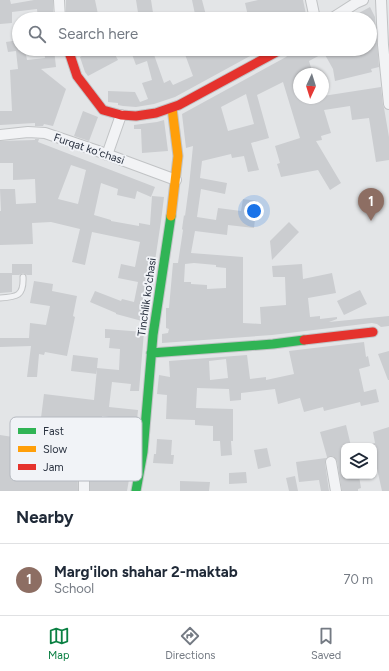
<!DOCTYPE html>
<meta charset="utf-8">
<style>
body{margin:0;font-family:Figtree,sans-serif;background:#f2f2f3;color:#1f2937}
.controls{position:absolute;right:12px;bottom:12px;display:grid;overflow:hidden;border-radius:8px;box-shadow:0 1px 3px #0004}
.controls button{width:36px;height:36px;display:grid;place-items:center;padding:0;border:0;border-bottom:1px solid #e0e1e3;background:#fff;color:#1f2937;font:20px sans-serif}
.compass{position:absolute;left:293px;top:68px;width:36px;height:36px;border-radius:50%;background:#fff;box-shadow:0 1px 3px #0004;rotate:184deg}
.you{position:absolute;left:254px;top:211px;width:14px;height:14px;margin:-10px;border:3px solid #fff;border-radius:50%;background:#1a73e8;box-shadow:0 0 0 6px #1a73e833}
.badge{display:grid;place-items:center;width:26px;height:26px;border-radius:50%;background:#0b8043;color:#fff;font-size:13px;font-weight:700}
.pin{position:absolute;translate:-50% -33px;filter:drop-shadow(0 1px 2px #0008)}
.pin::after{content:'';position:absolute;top:21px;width:14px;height:12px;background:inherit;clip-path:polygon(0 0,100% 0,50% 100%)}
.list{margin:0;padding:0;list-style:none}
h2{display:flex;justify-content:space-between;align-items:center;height:52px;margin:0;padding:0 16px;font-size:17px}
h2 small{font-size:13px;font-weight:400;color:#747a83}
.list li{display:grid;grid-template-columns:26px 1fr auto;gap:12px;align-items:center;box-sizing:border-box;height:72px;padding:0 16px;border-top:1px solid #e0e1e3}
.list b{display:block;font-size:15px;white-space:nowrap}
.list p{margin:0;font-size:13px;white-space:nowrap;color:#747a83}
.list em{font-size:13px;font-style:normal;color:#747a83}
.icon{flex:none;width:22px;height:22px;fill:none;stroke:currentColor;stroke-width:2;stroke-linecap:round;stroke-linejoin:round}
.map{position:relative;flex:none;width:389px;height:491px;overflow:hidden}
.search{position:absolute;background:#fff;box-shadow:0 1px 3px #0004;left:12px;right:12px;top:12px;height:44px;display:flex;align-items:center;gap:10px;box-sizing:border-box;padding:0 14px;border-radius:22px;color:#747a83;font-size:15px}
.sheet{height:124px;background:#fff}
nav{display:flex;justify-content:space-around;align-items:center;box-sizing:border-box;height:56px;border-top:1px solid #e0e1e3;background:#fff;font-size:11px;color:#747a83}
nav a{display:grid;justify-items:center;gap:2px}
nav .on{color:#0b8043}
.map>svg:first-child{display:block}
</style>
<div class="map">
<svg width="389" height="491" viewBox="0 0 389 491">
<rect width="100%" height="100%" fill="#e3e5e7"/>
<path fill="#cbcdd0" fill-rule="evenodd" d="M 0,0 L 10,0 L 11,4 L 34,0 L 53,0 L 53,19 L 52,19 L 50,15 L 50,19 L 38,19 L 37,9 L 12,12 L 12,23 L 0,24 Z
M 66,0 L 95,0 L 99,19 L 66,19 Z
M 136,0 L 151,0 L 154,19 L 139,19 Z
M 192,0 L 202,0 L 207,19 L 196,19 Z
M 258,0 L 303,0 L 307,19 L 253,19 L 251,15 L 248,16 L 245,3 Z
M 370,7 L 375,17 L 379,67 L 371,69 L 372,72 L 335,81 L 333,69 L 324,53 L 309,61 L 313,74 L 299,74 L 299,98 L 323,98 L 323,96 L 381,87 L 383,105 L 384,108 L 389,137 L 389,160 L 376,162 L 369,118 L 352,120 L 350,106 L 324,110 L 331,133 L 321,136 L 322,140 L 316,141 L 341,183 L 330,190 L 318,170 L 281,177 L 277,164 L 280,163 L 275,146 L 300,138 L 283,82 L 257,95 L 269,138 L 251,143 L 259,170 L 248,172 L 244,156 L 232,158 L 231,154 L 202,161 L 200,178 L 227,183 L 225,194 L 201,189 L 197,217 L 216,220 L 218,208 L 241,211 L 243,199 L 257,201 L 254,228 L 228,225 L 227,235 L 195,231 L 191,253 L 243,257 L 243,323 L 261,324 L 260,307 L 286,305 L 285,277 L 273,277 L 272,266 L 302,264 L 303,279 L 332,273 L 336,293 L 308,298 L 310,317 L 320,316 L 320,319 L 337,317 L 337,319 L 329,322 L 389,316 L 389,326 L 381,327 L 377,324 L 372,323 L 272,335 L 162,343 L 162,334 L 168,333 L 169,329 L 166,328 L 166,308 L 169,308 L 173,263 L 178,263 L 183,230 L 182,229 L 184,215 L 185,216 L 189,186 L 193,146 L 186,148 L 182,114 L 286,57 L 290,53 L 291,49 L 370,49 L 370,19 L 348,19 ZM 246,94 L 254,124 L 228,131 L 221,107 ZM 194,263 L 216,265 L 216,267 L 226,268 L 226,288 L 207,289 L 207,285 L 191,284 L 191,282 L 184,282 L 185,264 Z
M 19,40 L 19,49 L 25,49 L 27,60 L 45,58 L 44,49 L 54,49 L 56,67 L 41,69 L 66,89 L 53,126 L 44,124 L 43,126 L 35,126 L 35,123 L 0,125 L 0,111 L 12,111 L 10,70 L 18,69 L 16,51 L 8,52 L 6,42 Z
M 95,49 L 112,49 L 118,60 L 88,76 L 85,72 L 80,57 Z
M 130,49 L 152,49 L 164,83 L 170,80 L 173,85 L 193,76 L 183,49 L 220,49 L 220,51 L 228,49 L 263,49 L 175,97 L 154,104 L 136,107 L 123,106 L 118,105 L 118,103 L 108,102 L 108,91 L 135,92 L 140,102 L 148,99 L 142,83 L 152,80 L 147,61 L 136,65 Z
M 83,111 L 98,117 L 89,141 L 74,136 Z
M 164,120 L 168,151 L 142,153 L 141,129 L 134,129 L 134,125 L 157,122 Z
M 35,139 L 39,139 L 38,142 L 155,187 L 151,197 L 137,191 L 135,199 L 117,195 L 118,189 L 101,183 L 94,215 L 111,220 L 111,221 L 139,226 L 139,223 L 150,225 L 152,196 L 164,197 L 161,221 L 152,281 L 149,281 L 146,321 L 142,321 L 116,314 L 116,313 L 90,302 L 95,291 L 121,301 L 122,299 L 134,302 L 138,282 L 118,278 L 121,264 L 135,267 L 140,242 L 92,232 L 85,265 L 72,262 L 80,229 L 51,222 L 32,223 L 33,244 L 0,245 L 0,211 L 1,211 L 0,189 L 15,189 L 16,204 L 36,203 L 35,179 L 13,180 L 13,163 L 0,163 L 0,141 L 35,140 ZM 71,165 L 86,170 L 78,204 L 58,199 Z
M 289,222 L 299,232 L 272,260 L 270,241 Z
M 12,264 L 32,264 L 32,275 L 27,275 L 23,273 L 19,275 L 12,275 L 12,292 L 0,293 L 0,273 L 12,273 Z
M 34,281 L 53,284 L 52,291 L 77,296 L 73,316 L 75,317 L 67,356 L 45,352 L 44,355 L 39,354 L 37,377 L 27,377 L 31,346 L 0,347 L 0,338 L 29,338 L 30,323 L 46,325 L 50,306 L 30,303 Z
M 360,290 L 367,304 L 344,315 L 337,301 Z
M 105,329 L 144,332 L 139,391 L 130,391 L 131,384 L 112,382 L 109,407 L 138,410 L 134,451 L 127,491 L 90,491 L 90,473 L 97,473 L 99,452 L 77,450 L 78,491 L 0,491 L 0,435 L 13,437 L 11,448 L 33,451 L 36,436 L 76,443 L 79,422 L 41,418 L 44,394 L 94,400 L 97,369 L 97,374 L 71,371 L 73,355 L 98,358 L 97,368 L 119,370 L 120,349 L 109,348 L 110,338 L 105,338 ZM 102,416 L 123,419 L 121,440 L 99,438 Z
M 364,342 L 366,357 L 368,356 L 370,366 L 359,369 L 364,392 L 376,389 L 379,402 L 361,406 L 360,402 L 324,411 L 323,407 L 304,412 L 300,398 L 278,404 L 275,389 L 241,393 L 241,400 L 230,401 L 229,389 L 197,388 L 196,408 L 233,409 L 233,441 L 231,441 L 232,455 L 221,456 L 220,441 L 213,441 L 213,426 L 195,425 L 195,420 L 166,419 L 167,395 L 157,394 L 159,375 L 170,377 L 169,361 L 247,355 L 250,379 L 266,377 L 266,380 L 294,374 L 289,351 ZM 226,359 L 228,378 L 210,380 L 209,361 Z
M 389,351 L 389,380 L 388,380 L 378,354 Z
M 346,425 L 351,446 L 344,446 L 344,476 L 359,476 L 361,488 L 358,489 L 358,491 L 342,491 L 337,461 L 333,456 L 327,457 L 320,432 Z
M 389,427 L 389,491 L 382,491 L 374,455 L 374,446 L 372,446 L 371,444 L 375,443 L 373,432 Z
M 157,439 L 172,440 L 171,455 L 174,455 L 173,464 L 153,463 L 154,454 L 156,454 Z
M 267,448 L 271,466 L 258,469 L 254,450 Z
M 326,458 L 325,463 L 329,491 L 321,491 L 319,480 L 299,482 L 296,462 Z
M 246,472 L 247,483 L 229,484 L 229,473 Z
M 295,476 L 298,491 L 289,491 L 286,478 Z
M 180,481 L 210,482 L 209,491 L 180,491 Z"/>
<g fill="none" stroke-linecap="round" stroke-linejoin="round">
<defs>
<path id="lane" d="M 0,298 C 17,297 24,296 23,277"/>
<path id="street" d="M 59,0 L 60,19
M 311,0 L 315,19
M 381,0 L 383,45 L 389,104
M 331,19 L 356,3 L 363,0
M 0,135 L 28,132 L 45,133 L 95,150 L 176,180
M 107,155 L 121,115
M 331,462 L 336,491
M 84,491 L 84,464"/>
<path id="fast" d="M 151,353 L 273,344 L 304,340
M 136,491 L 143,452 L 153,335 L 171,216"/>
<path id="slow" d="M 171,216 L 178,156 L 172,108"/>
<path id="jam" d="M 68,49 L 77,76 L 103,110 L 121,115 L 136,116 L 156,113 L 179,105 L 282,49
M 304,340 L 373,332"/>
</defs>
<use href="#lane" stroke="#c1c3c5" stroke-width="7"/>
<use href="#street" stroke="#c1c3c5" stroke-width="12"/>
<use href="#fast" stroke="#c1c3c5" stroke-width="11"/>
<use href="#slow" stroke="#c1c3c5" stroke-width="11"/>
<use href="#jam" stroke="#c1c3c5" stroke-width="11"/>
<use href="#lane" stroke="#f2f3f5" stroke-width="5"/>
<use href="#street" stroke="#f2f3f5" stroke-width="10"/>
<use href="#fast" stroke="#30b455" stroke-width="9"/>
<use href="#slow" stroke="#ff9f0a" stroke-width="9"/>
<use href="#jam" stroke="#e5322d" stroke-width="9"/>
</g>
<g text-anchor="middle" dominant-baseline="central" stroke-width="4" stroke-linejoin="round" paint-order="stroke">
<g font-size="11" fill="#2a3240" stroke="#f1f3f7">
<text transform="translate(89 149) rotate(19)">Furqat koʻchasi</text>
<text transform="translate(147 297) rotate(-82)">Tinchlik ko'chasi</text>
</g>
</g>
<rect x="10" y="417" width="132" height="64" rx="6" fill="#f1f3f7" stroke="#b5b9c0" stroke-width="1"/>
<rect x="18" y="428" width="18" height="6" fill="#30b455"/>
<rect x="18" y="446" width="18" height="6" fill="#ff9f0a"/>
<rect x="18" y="464" width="18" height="6" fill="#e5322d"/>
<g font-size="11" fill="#2a3240">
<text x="43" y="435">Fast</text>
<text x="43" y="453">Slow</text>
<text x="43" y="471">Jam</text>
</g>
</svg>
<div class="controls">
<button><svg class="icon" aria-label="layers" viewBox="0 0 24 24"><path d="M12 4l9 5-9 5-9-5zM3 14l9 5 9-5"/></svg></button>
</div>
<svg class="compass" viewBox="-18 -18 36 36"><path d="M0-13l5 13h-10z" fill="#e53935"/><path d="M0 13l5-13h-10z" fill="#747a83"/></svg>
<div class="you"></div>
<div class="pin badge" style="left:371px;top:221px;background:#8d6e63">1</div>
<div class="search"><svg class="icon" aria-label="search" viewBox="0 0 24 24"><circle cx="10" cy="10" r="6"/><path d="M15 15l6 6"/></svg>Search here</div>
</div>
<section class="sheet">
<h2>Nearby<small></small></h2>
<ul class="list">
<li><span class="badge" style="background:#8d6e63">1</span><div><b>Marg'ilon shahar 2-maktab</b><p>School</p></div><em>70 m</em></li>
</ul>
</section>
<nav>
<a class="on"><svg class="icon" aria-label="map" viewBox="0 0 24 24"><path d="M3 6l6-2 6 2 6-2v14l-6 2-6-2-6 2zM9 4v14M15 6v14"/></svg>Map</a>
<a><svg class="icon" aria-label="directions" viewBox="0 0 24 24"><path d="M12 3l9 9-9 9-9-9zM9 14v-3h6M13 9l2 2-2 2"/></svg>Directions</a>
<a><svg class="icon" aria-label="saved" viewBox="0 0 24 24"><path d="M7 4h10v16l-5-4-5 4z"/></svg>Saved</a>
</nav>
